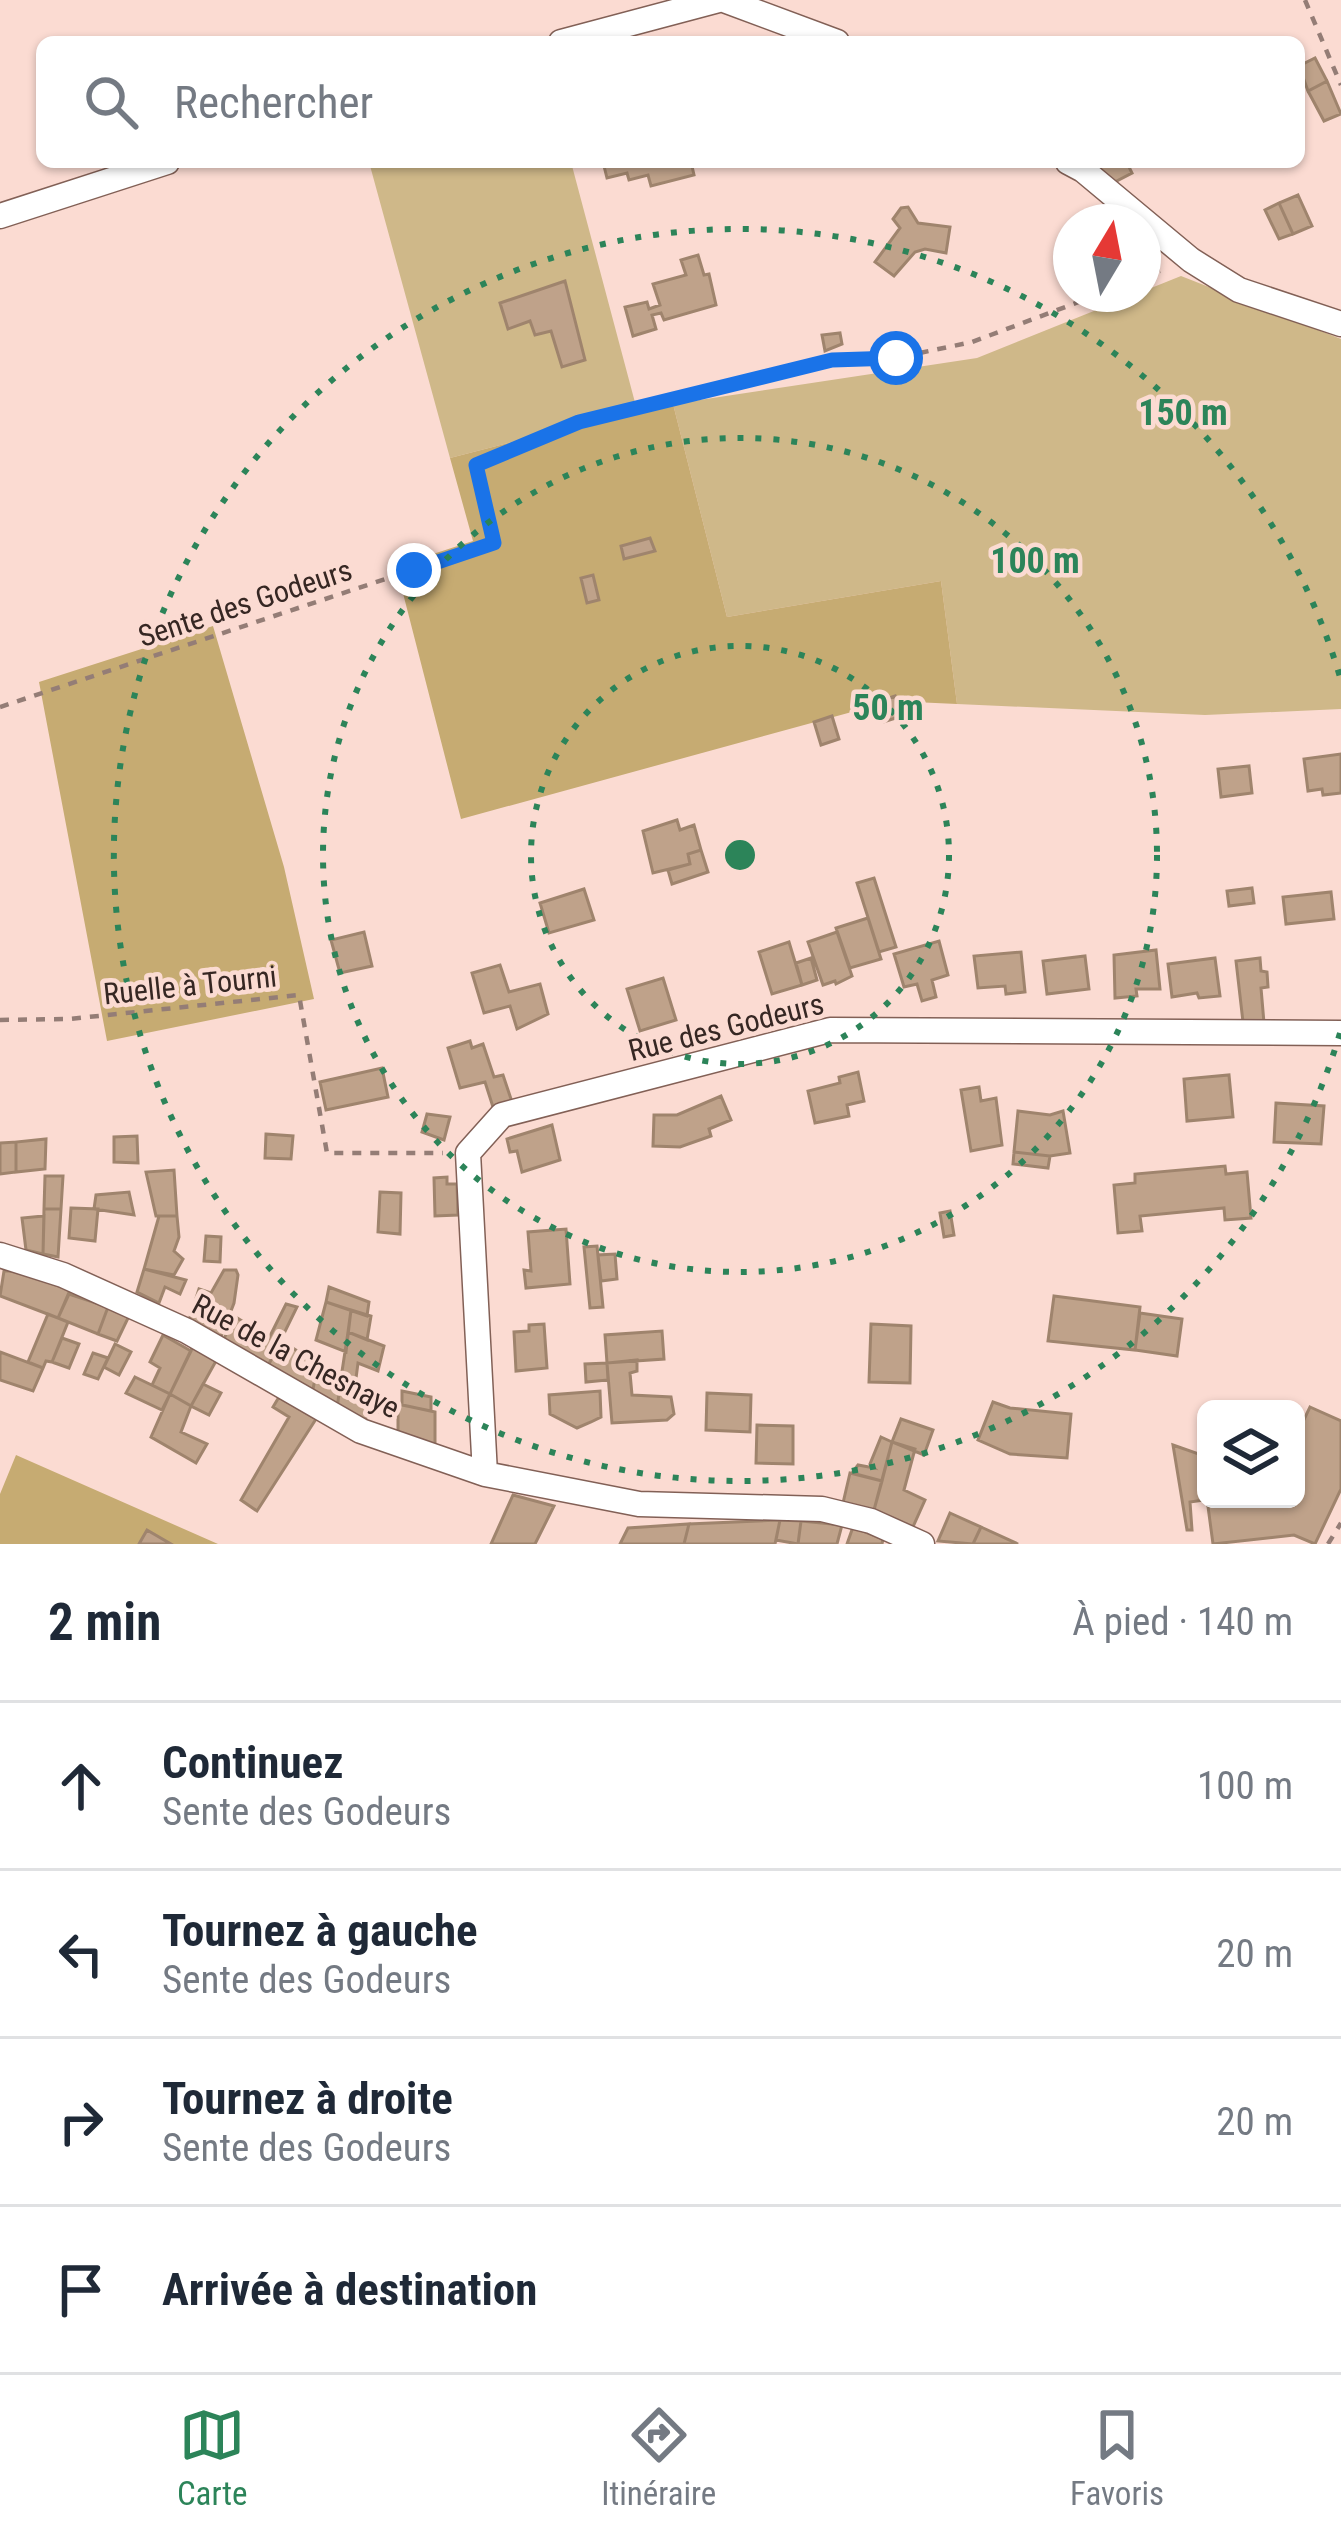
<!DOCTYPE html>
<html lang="fr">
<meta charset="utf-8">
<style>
body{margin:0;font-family:"Roboto Condensed",sans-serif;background:#f6f6f7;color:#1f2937}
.controls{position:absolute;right:36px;bottom:36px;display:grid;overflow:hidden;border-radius:18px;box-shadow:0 3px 9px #0004}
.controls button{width:108px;height:108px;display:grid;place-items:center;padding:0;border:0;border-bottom:3px solid #e0e1e3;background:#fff;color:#1f2937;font:60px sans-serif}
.compass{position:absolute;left:1053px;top:204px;width:108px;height:108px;border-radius:50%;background:#fff;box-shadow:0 3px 9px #0004;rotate:10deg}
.stop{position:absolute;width:36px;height:36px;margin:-27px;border:9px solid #1a73e8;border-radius:50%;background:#fff}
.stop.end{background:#1a73e8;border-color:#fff;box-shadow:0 3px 12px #0008}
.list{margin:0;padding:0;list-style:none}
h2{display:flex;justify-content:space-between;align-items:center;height:156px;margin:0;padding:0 48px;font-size:51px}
h2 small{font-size:39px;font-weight:400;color:#747a83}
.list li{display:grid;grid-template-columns:78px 1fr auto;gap:36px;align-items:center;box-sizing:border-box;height:168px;padding:0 48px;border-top:3px solid #e0e1e3}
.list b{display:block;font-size:45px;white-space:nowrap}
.list p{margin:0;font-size:39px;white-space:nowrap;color:#747a83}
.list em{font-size:39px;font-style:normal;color:#747a83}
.icon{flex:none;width:66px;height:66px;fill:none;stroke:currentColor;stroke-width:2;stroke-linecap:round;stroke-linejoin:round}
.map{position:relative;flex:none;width:1341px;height:1544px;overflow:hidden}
.search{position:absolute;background:#fff;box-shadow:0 3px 9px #0004;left:36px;right:36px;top:36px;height:132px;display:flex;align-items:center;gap:30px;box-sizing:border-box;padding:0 42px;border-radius:18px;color:#747a83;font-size:45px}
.sheet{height:828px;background:#fff}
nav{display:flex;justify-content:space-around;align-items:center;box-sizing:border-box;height:168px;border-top:3px solid #e0e1e3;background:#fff;font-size:33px;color:#747a83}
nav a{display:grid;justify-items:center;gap:6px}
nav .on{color:#2c8459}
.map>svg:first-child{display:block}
</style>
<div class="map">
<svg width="1341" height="1544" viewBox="0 0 1341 1544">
<rect width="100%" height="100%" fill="#fbdbd2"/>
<path fill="#cfb889" d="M 369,162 L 571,162 L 637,410 L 450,458 Z
M 1181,276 L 1341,339 L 1341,709 L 1205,715 L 957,704 L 941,581 L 727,617 L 673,404 L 977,358 Z"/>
<path fill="#c6ab72" d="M 673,404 L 727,617 L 941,581 L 957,704 L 892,701 L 461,819 L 396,566 L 473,541 L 450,458 L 636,410 Z
M 213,626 L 284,867 L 314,999 L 107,1041 L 39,682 Z
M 16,1455 L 218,1544 L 0,1544 L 0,1494 Z"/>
<path fill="#bfa28a" stroke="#9f846d" stroke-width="3" d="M 1315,58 L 1327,81 L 1308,91 L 1299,66 Z
M 1327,81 L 1341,114 L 1324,121 L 1308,91 Z
M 603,162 L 691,162 L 694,175 L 651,186 L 648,175 L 629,180 L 627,173 L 607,178 Z
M 1140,162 L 1129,167 L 1132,173 L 1109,185 L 1097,163 Z
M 1298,195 L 1312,226 L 1293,234 L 1279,203 Z
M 1279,203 L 1293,234 L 1279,239 L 1265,210 Z
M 908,207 L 918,223 L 950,227 L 946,253 L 925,249 L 915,252 L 894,276 L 875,262 L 900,228 L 893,219 L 901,208 Z
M 698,255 L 704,275 L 709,274 L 716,305 L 664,320 L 661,313 L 652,315 L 656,329 L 633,336 L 625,307 L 647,302 L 649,309 L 660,305 L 653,284 L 686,275 L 681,260 Z
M 565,281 L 585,360 L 562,367 L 551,331 L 535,335 L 530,321 L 508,329 L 500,303 Z
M 840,333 L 842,344 L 825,351 L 822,335 Z
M 650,538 L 655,551 L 624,559 L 621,546 Z
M 593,575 L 599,600 L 587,603 L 581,578 Z
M 895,696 L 899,717 L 883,722 L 877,702 Z
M 832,716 L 839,739 L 821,745 L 814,722 Z
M 1341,754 L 1341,793 L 1323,795 L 1322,789 L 1308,791 L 1304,759 Z
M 1249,766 L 1252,793 L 1221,797 L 1218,769 Z
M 677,820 L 680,830 L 694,825 L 701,850 L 688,854 L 690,864 L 653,873 L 643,831 Z
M 701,850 L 708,872 L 672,884 L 668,870 L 690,864 L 688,854 Z
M 874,878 L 896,947 L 879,952 L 857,883 Z
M 1252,888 L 1254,903 L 1229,906 L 1227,891 Z
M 584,889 L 594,920 L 549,933 L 540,903 Z
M 1331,892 L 1334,919 L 1286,924 L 1283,897 Z
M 868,918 L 881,959 L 850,968 L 836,928 Z
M 364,932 L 372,966 L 340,973 L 331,940 Z
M 837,932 L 852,976 L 836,984 L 835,981 L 823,985 L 808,942 Z
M 939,941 L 948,975 L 932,980 L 936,997 L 922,1001 L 917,984 L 904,987 L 894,954 Z
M 789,942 L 802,985 L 772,994 L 759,952 Z
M 1156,950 L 1160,989 L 1136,989 L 1137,996 L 1115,998 L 1114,955 Z
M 1021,952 L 1025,992 L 1006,994 L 1005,986 L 978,988 L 974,956 Z
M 1085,956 L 1089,989 L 1047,994 L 1043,961 Z
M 811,958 L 817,980 L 802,985 L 796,963 Z
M 1215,958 L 1220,996 L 1199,998 L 1197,993 L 1172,997 L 1168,964 Z
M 1260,958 L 1261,971 L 1267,972 L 1268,987 L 1261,988 L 1264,1023 L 1243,1022 L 1236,961 Z
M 500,965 L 509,992 L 540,984 L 548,1014 L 517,1029 L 510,1006 L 484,1013 L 472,973 Z
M 663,978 L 676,1020 L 640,1031 L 627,989 Z
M 470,1041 L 472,1048 L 483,1044 L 494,1077 L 503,1075 L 512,1102 L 493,1107 L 485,1082 L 460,1088 L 448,1048 Z
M 382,1068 L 388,1097 L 326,1110 L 320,1082 Z
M 858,1072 L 864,1101 L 847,1105 L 849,1116 L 815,1123 L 808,1091 L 840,1083 L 839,1077 Z
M 1229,1075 L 1233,1117 L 1187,1121 L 1184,1079 Z
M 979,1087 L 981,1101 L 996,1098 L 1002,1145 L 971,1151 L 961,1090 Z
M 721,1096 L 731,1120 L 709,1129 L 711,1136 L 680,1147 L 653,1146 L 654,1115 L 677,1115 Z
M 1276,1103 L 1324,1106 L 1321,1144 L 1274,1142 Z
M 1018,1111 L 1050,1115 L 1063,1111 L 1070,1153 L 1050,1156 L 1014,1152 Z
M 427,1114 L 450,1117 L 444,1140 L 422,1132 Z
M 552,1125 L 560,1160 L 522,1172 L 517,1151 L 510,1152 L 507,1139 Z
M 266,1134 L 293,1136 L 291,1159 L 265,1158 Z
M 137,1136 L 138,1163 L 114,1162 L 114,1137 Z
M 46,1139 L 45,1169 L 16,1172 L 16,1142 Z
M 16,1142 L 16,1172 L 0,1174 L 0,1143 Z
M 1014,1152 L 1050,1156 L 1048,1168 L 1013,1164 Z
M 1225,1166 L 1226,1174 L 1247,1172 L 1251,1218 L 1225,1220 L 1224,1208 L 1140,1216 L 1142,1231 L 1118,1233 L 1114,1185 L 1135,1183 L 1135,1174 Z
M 174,1170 L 177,1216 L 156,1216 L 146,1172 Z
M 45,1176 L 63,1176 L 61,1209 L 44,1209 Z
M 447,1177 L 447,1184 L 457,1184 L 458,1215 L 435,1216 L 434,1178 Z
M 129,1192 L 134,1215 L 94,1209 L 96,1195 Z
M 380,1192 L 401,1193 L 400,1234 L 378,1232 Z
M 71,1208 L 98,1209 L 95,1241 L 69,1238 Z
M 44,1209 L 61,1209 L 58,1257 L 43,1254 Z
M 950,1211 L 954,1235 L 944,1237 L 940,1213 Z
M 44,1216 L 43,1254 L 26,1250 L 22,1218 Z
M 159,1216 L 177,1216 L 179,1237 L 174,1251 L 183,1259 L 174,1275 L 144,1269 Z
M 566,1229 L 570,1284 L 526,1288 L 524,1270 L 531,1271 L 528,1232 Z
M 206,1236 L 221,1237 L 220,1262 L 204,1261 Z
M 597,1246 L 603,1307 L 590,1308 L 584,1247 Z
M 615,1254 L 617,1279 L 601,1281 L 598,1255 Z
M 144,1269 L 186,1280 L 180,1294 L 165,1287 L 159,1303 L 137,1292 Z
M 224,1270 L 236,1270 L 238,1275 L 234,1303 L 221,1337 L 189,1320 L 199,1289 L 211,1293 Z
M 4,1271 L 18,1271 L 70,1290 L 58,1318 L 0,1296 Z
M 329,1287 L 369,1302 L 367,1316 L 326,1302 Z
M 69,1294 L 108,1307 L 98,1334 L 58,1318 Z
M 1054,1296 L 1140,1307 L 1135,1350 L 1048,1341 Z
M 326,1302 L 351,1310 L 346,1352 L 316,1340 Z
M 286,1304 L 297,1307 L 268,1366 L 224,1339 L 234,1316 L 269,1338 Z
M 108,1307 L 129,1316 L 117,1341 L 98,1334 Z
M 351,1310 L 371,1316 L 367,1340 L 348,1332 Z
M 1140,1313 L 1182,1319 L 1177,1356 L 1135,1350 Z
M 48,1314 L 68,1322 L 52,1362 L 46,1361 L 43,1368 L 28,1362 Z
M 544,1324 L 547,1368 L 516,1371 L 514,1332 L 529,1331 L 529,1325 Z
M 871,1324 L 911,1326 L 910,1383 L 869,1382 Z
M 662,1331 L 664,1359 L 607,1363 L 605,1335 Z
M 348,1332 L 384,1346 L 378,1371 L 358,1363 L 355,1386 L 341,1378 Z
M 163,1335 L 191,1351 L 170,1394 L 152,1385 L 160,1368 L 150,1362 Z
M 62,1338 L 79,1344 L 69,1368 L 52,1362 Z
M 280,1340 L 318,1364 L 312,1394 L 268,1366 Z
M 115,1344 L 131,1352 L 119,1375 L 104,1367 Z
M 193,1346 L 216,1361 L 191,1406 L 170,1394 Z
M 0,1352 L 43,1368 L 33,1391 L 0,1380 Z
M 93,1353 L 108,1358 L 98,1379 L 84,1374 Z
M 637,1360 L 637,1371 L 630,1373 L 632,1395 L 671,1397 L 674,1414 L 667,1420 L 612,1423 L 607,1363 Z
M 607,1363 L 608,1380 L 586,1382 L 585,1364 Z
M 318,1364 L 341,1378 L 337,1409 L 312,1394 Z
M 135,1377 L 170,1394 L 162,1410 L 126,1393 Z
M 341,1378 L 390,1401 L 389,1416 L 371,1409 L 362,1425 L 337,1409 Z
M 203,1384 L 221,1393 L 209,1415 L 191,1406 Z
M 402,1391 L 431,1397 L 431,1411 L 402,1405 Z
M 600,1391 L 601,1417 L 591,1422 L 577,1428 L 550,1414 L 549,1395 Z
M 707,1393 L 751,1395 L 750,1432 L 706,1430 Z
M 170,1394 L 191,1406 L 181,1432 L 207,1444 L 196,1463 L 151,1437 Z
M 279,1397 L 316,1419 L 257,1511 L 241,1500 L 289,1417 L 273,1407 Z
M 993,1402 L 1010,1408 L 1071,1414 L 1067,1458 L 1010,1454 L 978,1440 Z
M 398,1404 L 435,1412 L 435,1446 L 398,1434 Z
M 1310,1407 L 1341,1421 L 1341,1489 L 1315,1544 L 1294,1535 L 1213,1544 L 1207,1499 L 1296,1499 L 1296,1436 Z
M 901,1419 L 933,1430 L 924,1455 L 892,1442 Z
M 757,1425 L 793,1426 L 793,1464 L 756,1463 Z
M 881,1437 L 892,1442 L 882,1481 L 852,1473 L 858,1465 L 874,1468 L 870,1464 Z
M 892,1442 L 915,1449 L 904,1490 L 925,1500 L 912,1529 L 874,1510 Z
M 1173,1445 L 1199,1454 L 1204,1500 L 1190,1502 L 1192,1530 L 1187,1530 Z
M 850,1473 L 882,1481 L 874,1510 L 843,1503 Z
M 513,1495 L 554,1506 L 535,1544 L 491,1544 Z
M 950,1513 L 981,1527 L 973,1544 L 938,1541 Z
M 780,1520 L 801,1521 L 798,1544 L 776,1540 Z
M 780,1520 L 775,1544 L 684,1544 L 689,1524 Z
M 801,1521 L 842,1525 L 837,1544 L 798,1544 Z
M 689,1524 L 684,1544 L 620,1544 L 628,1528 Z
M 853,1527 L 883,1539 L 882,1544 L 847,1544 Z
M 981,1527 L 1018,1544 L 973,1544 Z
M 147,1530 L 171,1544 L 139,1544 Z"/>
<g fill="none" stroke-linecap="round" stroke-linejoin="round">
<defs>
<path id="minor" d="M 724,0 L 837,42
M 561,42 L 719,0
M 1068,162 L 1083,170 L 1191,260 L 1239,290 L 1341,324
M 0,216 L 167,162
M 0,1255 L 63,1275 L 187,1331 L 361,1431 L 485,1474 L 639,1504 L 822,1509 L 871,1521 L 922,1544
M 485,1474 L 468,1153 L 502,1115 L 830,1030 L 1341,1033"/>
</defs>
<use href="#minor" stroke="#826056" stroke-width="27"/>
<path stroke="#947d76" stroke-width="4.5" stroke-dasharray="9 9" stroke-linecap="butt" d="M 1305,0 L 1341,85
M 1143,278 L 1160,271
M 0,707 L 494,543 L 475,465 L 579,422 L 832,360 L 896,358 L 972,342 L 1100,294
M 0,1020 L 69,1019 L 299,995 L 327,1153 L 443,1153
M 1328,1544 L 1341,1523"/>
<use href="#minor" stroke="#fff" stroke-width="24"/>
</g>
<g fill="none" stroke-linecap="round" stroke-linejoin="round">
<path stroke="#1a73e8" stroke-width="15" d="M 414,570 L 494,543 L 476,465 L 579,422 L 832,360 L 896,358"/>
</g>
<g fill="none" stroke="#2c8459" stroke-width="6" stroke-dasharray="6 12">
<circle cx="740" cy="855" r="209"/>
<circle cx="740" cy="855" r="417"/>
<path d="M1340 1033A626 626 0 1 1 1340 677"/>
</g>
<g text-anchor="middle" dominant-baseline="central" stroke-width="9" stroke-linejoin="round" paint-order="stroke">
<g font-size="30" fill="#362723" stroke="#fbdbd2">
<text transform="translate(245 603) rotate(-18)">Sente des Godeurs</text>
<text transform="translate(190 985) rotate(-6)">Ruelle à Tourni</text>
<text transform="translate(726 1027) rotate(-14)">Rue des Godeurs</text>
<text transform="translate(296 1356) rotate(28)">Rue de la Chesnaye</text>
</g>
</g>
<circle cx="740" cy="855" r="18" fill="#2c8459" stroke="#fbdbd2" stroke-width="6"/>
<g font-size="36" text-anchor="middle" font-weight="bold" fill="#2c8459" stroke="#fbdbd2" stroke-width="9" stroke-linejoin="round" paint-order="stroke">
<text x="1183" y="425">150 m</text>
<text x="1035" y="573">100 m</text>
<text x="888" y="720">50 m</text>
</g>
</svg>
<div class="controls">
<button><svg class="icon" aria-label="layers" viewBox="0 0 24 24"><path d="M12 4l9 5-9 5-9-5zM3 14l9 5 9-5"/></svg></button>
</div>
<svg class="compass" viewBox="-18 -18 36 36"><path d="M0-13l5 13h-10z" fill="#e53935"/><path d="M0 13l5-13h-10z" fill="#747a83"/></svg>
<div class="stop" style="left:896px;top:358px"></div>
<div class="stop end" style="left:414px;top:570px"></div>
<div class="search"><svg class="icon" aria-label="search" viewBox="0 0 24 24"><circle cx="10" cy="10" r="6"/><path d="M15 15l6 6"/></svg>Rechercher</div>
</div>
<section class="sheet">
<h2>2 min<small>À pied · 140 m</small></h2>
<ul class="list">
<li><svg class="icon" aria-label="ahead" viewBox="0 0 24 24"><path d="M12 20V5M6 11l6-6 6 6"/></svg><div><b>Continuez</b><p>Sente des Godeurs</p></div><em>100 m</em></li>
<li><svg class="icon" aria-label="left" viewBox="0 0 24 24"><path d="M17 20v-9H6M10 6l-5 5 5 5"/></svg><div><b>Tournez à gauche</b><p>Sente des Godeurs</p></div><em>20 m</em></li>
<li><svg class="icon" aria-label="right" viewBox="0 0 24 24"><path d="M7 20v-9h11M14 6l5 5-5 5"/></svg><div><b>Tournez à droite</b><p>Sente des Godeurs</p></div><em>20 m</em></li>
<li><svg class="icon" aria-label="arrive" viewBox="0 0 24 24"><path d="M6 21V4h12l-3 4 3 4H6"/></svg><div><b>Arrivée à destination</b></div></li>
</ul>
</section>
<nav>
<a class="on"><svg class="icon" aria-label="map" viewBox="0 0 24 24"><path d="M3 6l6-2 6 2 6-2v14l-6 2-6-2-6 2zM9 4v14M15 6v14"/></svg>Carte</a>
<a><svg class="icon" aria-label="directions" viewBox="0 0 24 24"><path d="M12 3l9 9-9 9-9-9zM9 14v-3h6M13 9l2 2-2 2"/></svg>Itinéraire</a>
<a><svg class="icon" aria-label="saved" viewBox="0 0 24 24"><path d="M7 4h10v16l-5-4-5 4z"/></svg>Favoris</a>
</nav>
